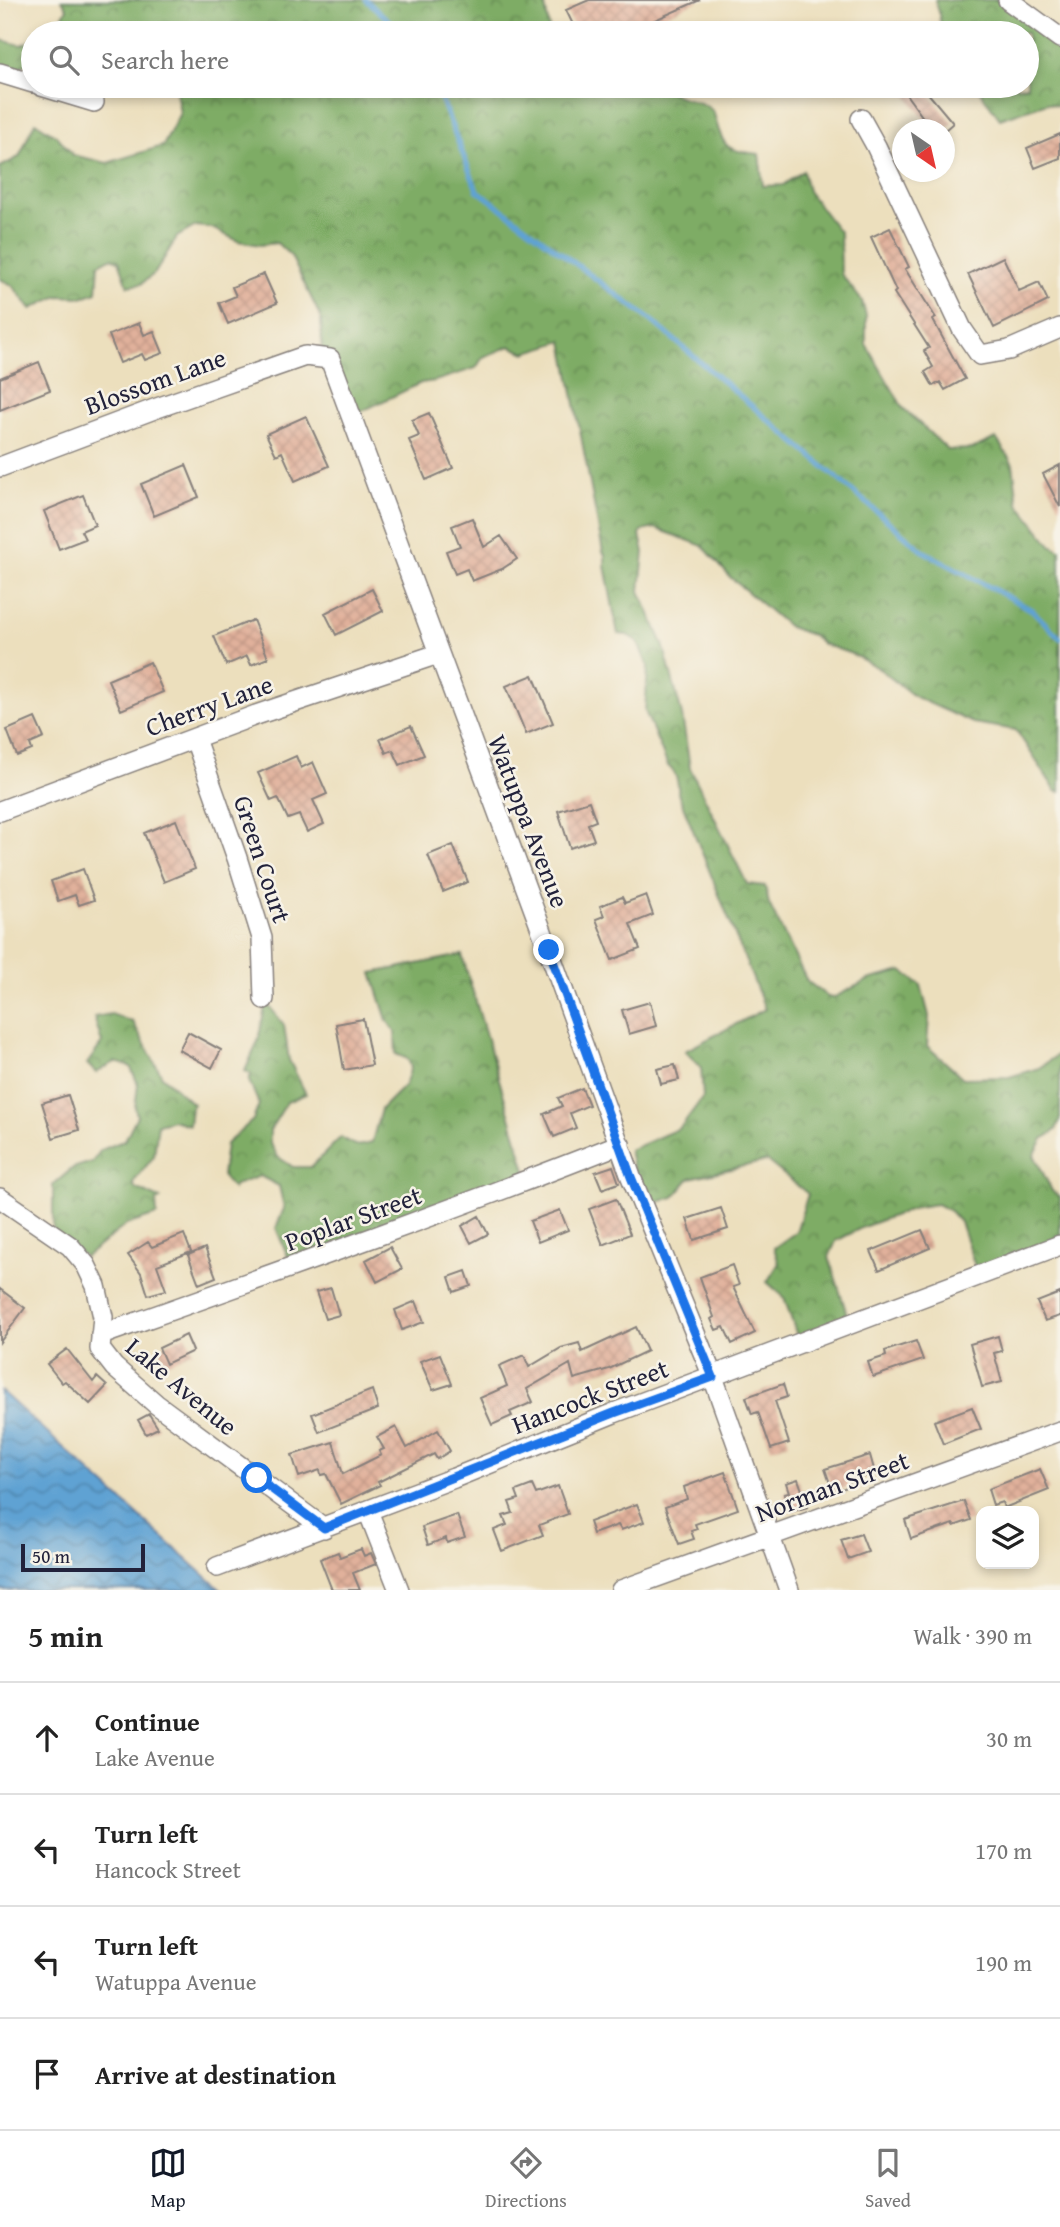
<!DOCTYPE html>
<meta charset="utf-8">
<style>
body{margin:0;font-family:"Gentium Book Plus",serif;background:#f2f2f2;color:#222}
.controls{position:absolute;right:21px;bottom:21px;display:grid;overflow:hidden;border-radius:14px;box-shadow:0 4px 10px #0003}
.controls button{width:63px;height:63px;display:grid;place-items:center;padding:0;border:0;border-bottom:2px solid #e0e0e0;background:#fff;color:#222;font:35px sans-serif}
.compass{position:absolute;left:892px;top:119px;width:63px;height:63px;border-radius:50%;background:#fff;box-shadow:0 4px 10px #0003;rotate:146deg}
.scale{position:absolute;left:21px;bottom:18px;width:124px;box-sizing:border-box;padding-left:7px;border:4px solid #22223b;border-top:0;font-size:19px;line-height:24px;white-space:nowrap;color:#22223b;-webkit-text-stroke:5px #f7f3e8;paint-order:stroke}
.stop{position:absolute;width:21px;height:21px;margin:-16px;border:5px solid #1a73e8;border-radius:50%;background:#fff}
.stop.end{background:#1a73e8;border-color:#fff;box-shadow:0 2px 7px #0008}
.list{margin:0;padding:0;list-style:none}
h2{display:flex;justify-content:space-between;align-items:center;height:91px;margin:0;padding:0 28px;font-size:30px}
h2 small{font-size:23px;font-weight:400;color:#767676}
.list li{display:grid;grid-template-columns:46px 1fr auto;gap:21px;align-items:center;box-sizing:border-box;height:112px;padding:0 28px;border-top:2px solid #e0e0e0}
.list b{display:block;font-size:26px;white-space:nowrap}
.list p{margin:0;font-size:23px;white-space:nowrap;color:#767676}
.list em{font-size:23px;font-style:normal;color:#767676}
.icon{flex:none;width:38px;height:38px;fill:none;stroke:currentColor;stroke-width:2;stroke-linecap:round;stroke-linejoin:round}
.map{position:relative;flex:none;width:1060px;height:1590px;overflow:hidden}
.search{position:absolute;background:#fff;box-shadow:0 4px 10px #0003;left:21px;right:21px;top:21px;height:77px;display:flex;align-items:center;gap:18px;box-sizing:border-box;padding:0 24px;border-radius:38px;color:#767676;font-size:26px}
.sheet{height:539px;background:#fff}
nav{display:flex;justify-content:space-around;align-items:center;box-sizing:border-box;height:98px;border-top:2px solid #e0e0e0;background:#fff;font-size:19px;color:#767676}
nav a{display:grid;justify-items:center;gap:4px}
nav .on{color:#111827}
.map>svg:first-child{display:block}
</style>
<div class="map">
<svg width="1060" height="1590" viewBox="0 0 1060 1590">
<defs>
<pattern id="forest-crowns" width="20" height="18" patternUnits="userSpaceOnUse" patternTransform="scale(1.75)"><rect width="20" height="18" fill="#7eac65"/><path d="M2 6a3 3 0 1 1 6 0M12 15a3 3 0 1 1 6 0" fill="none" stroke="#678c54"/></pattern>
<pattern id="water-waves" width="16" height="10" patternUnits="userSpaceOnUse" patternTransform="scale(1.75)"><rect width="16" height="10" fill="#5fa2d3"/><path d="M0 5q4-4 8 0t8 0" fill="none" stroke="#4e84ac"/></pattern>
<pattern id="building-cross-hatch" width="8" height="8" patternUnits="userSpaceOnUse" patternTransform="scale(1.75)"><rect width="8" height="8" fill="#e1b19b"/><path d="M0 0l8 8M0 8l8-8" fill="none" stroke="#c19886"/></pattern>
</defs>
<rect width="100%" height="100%" fill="#f7f3e8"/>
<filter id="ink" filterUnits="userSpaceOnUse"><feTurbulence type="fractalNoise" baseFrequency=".0143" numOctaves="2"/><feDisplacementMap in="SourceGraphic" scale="14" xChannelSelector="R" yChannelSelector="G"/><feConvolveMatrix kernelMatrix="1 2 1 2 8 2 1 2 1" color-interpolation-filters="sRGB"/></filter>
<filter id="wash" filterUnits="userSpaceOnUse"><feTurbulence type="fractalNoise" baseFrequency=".00686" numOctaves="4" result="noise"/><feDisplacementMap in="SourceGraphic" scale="28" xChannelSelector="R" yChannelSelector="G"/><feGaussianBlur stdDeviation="1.57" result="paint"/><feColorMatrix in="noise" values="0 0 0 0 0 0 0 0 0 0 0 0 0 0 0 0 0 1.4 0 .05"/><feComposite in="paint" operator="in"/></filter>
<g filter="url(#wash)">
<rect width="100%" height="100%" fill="#ecdfbd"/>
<path fill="url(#forest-crowns)" stroke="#506750" stroke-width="2" d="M 62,0 L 544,0 L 550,33 L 47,33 L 57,28 L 67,8 Z
M 935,0 L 999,0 L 1060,45 L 1060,106 L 1047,103 L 1000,119 L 976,86 L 1027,86 L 1027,33 L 941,33 L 939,13 Z
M 0,40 L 21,45 L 33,40 L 33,64 L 26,64 L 5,75 L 0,73 Z
M 175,86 L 664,86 C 675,100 693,97 708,107 C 713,110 715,115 716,121 C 724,151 729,150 759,154 L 763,186 L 783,185 L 803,171 L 808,191 L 840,233 L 841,274 L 862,301 L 866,316 L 866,344 L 903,408 L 948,450 L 972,449 L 996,438 L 1013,464 L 1018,503 L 1051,545 L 1060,550 L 1060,792 L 1056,791 L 1016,730 L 973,723 L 915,697 L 877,667 L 852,654 L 823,644 L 812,635 L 789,627 L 730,577 L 703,546 L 655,528 L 642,531 L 640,535 L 644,552 L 640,591 L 663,644 L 682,715 L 690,768 L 747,884 L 765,886 L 769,904 L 807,981 L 828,997 L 833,998 L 868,980 L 902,971 L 921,985 L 929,1016 L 927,1046 L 963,1078 L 1009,1077 L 1039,1068 L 1060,1053 L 1060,1120 L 1056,1130 L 1043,1139 L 1034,1155 L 1052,1191 L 1060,1197 L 1060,1241 L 976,1269 L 960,1222 L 950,1211 L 937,1204 L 917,1207 L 863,1227 L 836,1241 L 829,1257 L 849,1321 L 798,1339 L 784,1297 L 767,1282 L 779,1263 L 774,1248 L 796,1232 L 808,1194 L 767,1161 L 690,1178 L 674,1197 L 642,1207 L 629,1150 L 680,1128 L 703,1097 L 701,1067 L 685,1051 L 765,1009 L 678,793 C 679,783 676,772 668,766 L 645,711 L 648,666 L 637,641 L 627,635 L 618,634 L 605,566 L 605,555 L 603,552 L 563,341 L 525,353 L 510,346 L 483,357 L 476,368 L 435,381 L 421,383 L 354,415 L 319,356 L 322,346 L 321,318 L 291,256 L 277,243 L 260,245 L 238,241 L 212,228 L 196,226 L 177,237 L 155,273 L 141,284 L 128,286 L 119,261 L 110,258 L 99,264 L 97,292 L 82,297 L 58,296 L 31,309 L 12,285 L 0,279 L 0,167 L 19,157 L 35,122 L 58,137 L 73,155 L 107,163 L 163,146 L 180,113 Z
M 462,955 L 528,1177 L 291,1264 L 276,1228 L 284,1208 L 279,1186 L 260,1176 L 235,1185 L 233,1189 L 222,1176 L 226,1144 L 253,1120 L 259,1104 L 249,1081 L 251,1074 L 245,1071 L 258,1041 L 266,1002 L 284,1025 L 289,1060 L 306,1094 L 287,1102 L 270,1130 L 270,1143 L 278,1157 L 293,1167 L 311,1167 L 341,1137 C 353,1146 359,1148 372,1142 L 381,1109 L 405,1085 L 411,1067 L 408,1059 L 396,1054 L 395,1032 L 387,1020 L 372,973 Z
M 111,1014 L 133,1022 L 162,1076 L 193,1104 L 191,1107 L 189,1125 L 173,1120 L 158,1124 L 154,1156 L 133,1183 L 135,1188 L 160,1199 L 156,1201 L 157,1215 L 126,1225 L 85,1257 L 53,1231 L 53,1185 L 73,1168 L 92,1162 L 101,1150 L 125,1140 L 137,1116 L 135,1108 L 138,1084 L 130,1066 L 115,1062 L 96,1073 L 87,1064 L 102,1043 L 94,1017 Z"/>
<path fill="url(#water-waves)" stroke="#406287" stroke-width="2" d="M 0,1391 L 3,1393 L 221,1590 L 0,1590 Z"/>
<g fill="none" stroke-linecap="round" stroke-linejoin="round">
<path stroke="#5fa2d3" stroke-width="5" d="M 366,0 L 403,33
M 436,86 L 477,190 L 652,321 L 923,551 L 1032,610 L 1060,638"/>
</g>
<g id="blocks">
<path fill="url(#building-cross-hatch)" d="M 589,0 L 700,0 L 639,27 L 641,33 L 577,33 L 566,10 Z
M 900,86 L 922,86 L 953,123 L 945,130 L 911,130 L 924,119 Z
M 1060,134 L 1060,158 L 1035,168 L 1027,148 Z
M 890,228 L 909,267 L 905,269 L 936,318 L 933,320 L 965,379 L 945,390 L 940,382 L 933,386 L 925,372 L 933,367 L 924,351 L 929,348 L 894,293 L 896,291 L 871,237 Z
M 1003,257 L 1019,291 L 1039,282 L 1048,301 L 994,328 L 968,274 Z
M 264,274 L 277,303 L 228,324 L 219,303 L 236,296 L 232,287 Z
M 139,323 L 144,335 L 154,331 L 163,353 L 145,360 L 142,354 L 120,363 L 109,335 Z
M 39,362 L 50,390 L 0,410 L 0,378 Z
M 429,413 L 453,468 L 426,480 L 409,440 L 419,436 L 412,420 Z
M 306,416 L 329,466 L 295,481 L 282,452 L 276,455 L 266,434 Z
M 186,465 L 199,497 L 154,516 L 141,484 Z
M 1060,465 L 1060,507 L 1043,474 Z
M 83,495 L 95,525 L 81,531 L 85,539 L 59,549 L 44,511 Z
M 472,518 L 484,547 L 501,536 L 517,559 L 502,569 L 472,581 L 467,569 L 455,574 L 446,551 L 460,546 L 452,526 Z
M 372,589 L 383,611 L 336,635 L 325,613 Z
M 253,620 L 268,658 L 251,665 L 247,656 L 226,665 L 214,636 Z
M 150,662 L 163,692 L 121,710 L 108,680 Z
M 533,675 L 553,723 L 526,734 L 506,686 Z
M 35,718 L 44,738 L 30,744 L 32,750 L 17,756 L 7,730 Z
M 411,726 L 424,755 L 400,765 L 393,750 L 386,753 L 380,739 Z
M 296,756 L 301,768 L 313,762 L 327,794 L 313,800 L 324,824 L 307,832 L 299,815 L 288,819 L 278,798 L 271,801 L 258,773 Z
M 589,801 L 596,821 L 588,824 L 594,840 L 570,848 L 558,811 Z
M 176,820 L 195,869 L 164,882 L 144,833 Z
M 453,845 L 468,882 L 443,892 L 428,855 Z
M 83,869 L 94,900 L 79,905 L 75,895 L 58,901 L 51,881 Z
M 646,895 L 653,915 L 630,924 L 640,949 L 612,960 L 596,919 L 604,916 L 600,906 L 622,897 L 625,903 Z
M 650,1002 L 656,1026 L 629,1034 L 622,1010 Z
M 363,1019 L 372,1065 L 344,1070 L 336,1024 Z
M 188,1032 L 221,1050 L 212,1068 L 179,1050 Z
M 675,1065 L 679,1080 L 661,1084 L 657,1069 Z
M 582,1088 L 589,1105 L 570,1113 L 576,1128 L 554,1137 L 544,1114 L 562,1106 L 558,1098 Z
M 68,1095 L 79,1130 L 53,1138 L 42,1103 Z
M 613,1166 L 619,1183 L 602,1189 L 595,1172 Z
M 616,1199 L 630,1234 L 603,1245 L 589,1209 Z
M 721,1208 L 728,1229 L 694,1240 L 687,1219 Z
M 560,1210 L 568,1230 L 538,1242 L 530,1221 Z
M 479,1216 L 488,1234 L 471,1243 L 462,1226 Z
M 922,1230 L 930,1248 L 879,1270 L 871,1251 Z
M 184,1234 L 191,1252 L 157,1265 L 166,1290 L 148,1295 L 141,1273 L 128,1255 L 148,1242 L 152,1247 Z
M 390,1247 L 402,1269 L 377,1282 L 366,1260 Z
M 205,1248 L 216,1277 L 199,1284 L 188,1255 Z
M 732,1265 L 739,1285 L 733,1287 L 755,1333 L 732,1344 L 724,1327 L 716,1330 L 711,1319 L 714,1317 L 700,1277 Z
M 466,1271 L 471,1286 L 454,1292 L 449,1277 Z
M 331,1288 L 339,1315 L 325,1319 L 316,1292 Z
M 0,1289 L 25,1308 L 0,1342 Z
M 1060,1293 L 1060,1316 L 1045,1321 L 1037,1302 Z
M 416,1301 L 424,1322 L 402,1330 L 395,1310 Z
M 636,1327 L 647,1351 L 609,1369 L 574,1379 L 570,1364 L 527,1389 L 533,1402 L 510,1412 L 512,1416 L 492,1425 L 480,1398 L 507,1386 L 499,1366 L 524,1355 L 529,1367 L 561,1348 L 579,1343 L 582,1352 Z
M 186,1335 L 193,1351 L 166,1364 L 159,1348 Z
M 998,1336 L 1002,1351 L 994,1353 L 1002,1382 L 982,1387 L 970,1344 Z
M 916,1341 L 923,1360 L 873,1377 L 868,1362 L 886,1356 L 885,1351 Z
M 67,1349 L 93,1382 L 97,1377 L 107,1386 L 90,1404 L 65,1381 L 62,1383 L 47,1364 Z
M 440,1354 L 452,1384 L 433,1390 L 420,1361 Z
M 783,1384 L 787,1397 L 775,1401 L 789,1443 L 771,1449 L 758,1412 L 752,1414 L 746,1397 Z
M 372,1390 L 378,1409 L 319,1432 L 312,1414 Z
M 972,1407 L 981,1429 L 943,1444 L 934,1421 Z
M 149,1414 L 158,1428 L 146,1434 L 138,1420 Z
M 396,1427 L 407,1448 L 438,1430 L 450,1451 L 437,1459 L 434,1454 L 378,1482 L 380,1485 L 341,1504 L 326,1474 L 321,1475 L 320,1470 L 299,1477 L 292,1455 L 333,1442 L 343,1474 L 381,1455 L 379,1451 L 384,1449 L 377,1437 Z
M 870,1455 L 875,1473 L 848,1482 L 850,1486 L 833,1492 L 825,1469 Z
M 1040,1469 L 1049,1490 L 1004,1508 L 1002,1502 L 993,1505 L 988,1489 Z
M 725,1472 L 738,1509 L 695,1524 L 697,1529 L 691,1531 L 694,1539 L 679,1544 L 665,1507 L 687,1499 L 684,1487 Z
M 798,1479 L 808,1507 L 790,1512 L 784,1493 L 789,1492 L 786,1483 Z
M 532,1485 L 536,1494 L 558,1486 L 568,1514 L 539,1525 L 543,1535 L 502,1551 L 494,1530 L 507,1525 L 503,1516 L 513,1513 L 509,1502 L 519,1499 L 516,1491 Z
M 964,1501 L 971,1520 L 954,1526 L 953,1524 L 911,1539 L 905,1520 Z
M 637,1504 L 644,1522 L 621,1530 L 618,1525 L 593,1534 L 589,1522 Z
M 457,1515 L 465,1537 L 447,1543 L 446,1538 L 428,1545 L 422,1527 Z
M 861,1534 L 868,1552 L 848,1559 L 841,1540 Z
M 361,1549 L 364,1556 L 371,1553 L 376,1564 L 353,1573 L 360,1590 L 332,1590 L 320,1559 L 338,1552 L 340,1557 Z"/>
</g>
</g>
<g filter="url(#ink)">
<use href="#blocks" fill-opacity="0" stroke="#87807c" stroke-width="2"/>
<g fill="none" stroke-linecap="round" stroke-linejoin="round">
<defs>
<path id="street" d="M 1008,0 L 1060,38
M 0,73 L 33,83
M 41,86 L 94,102
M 861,119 L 876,146 L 962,329 L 980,355 L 1009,350 L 1060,328
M 0,467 L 157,408 L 305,356 L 330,359 L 540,926 L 631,1177 L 713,1377 L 789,1590
M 195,739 L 237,858 L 262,938 L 264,999
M 0,811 L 256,715 L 438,654
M 0,1198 L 70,1246 L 86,1265 L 96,1286 L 103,1317 L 100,1349 L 114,1367 L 156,1404 L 324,1528
M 101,1335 C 275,1273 448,1212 620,1144
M 368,1511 L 399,1590
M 217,1567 L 454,1478 L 614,1413 L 1060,1245
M 621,1590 L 1060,1431"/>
</defs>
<use href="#street" stroke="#87807c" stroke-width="22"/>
<use href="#street" stroke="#fff" stroke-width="19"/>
</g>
</g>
<g fill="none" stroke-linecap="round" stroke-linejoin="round" filter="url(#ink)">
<path stroke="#1a73e8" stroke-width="9" d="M 257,1478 L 324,1528 L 614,1413 L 713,1377 L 631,1177 L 549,950"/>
</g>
<g text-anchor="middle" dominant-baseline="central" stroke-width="5" stroke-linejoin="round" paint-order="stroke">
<g font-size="26" fill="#22223b" stroke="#f7f3e8">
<text transform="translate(155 381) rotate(-20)">Blossom Lane</text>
<text transform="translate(209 705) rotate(-20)">Cherry Lane</text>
<text transform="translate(529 821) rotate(69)">Watuppa Avenue</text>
<text transform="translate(263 859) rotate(72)">Green Court</text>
<text transform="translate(353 1218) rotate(-20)">Poplar Street</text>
<text transform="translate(182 1386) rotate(40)">Lake Avenue</text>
<text transform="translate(590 1396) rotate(-21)">Hancock Street</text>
<text transform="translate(832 1486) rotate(-20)">Norman Street</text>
</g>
</g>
</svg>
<div class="controls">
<button><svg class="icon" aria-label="layers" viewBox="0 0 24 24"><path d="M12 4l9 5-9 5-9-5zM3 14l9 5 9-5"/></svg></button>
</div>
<svg class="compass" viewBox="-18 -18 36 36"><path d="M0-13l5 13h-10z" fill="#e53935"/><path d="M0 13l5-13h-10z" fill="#767676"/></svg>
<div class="scale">50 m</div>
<div class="stop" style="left:257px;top:1478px"></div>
<div class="stop end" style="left:549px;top:950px"></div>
<div class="search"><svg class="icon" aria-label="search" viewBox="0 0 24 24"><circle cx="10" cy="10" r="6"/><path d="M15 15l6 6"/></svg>Search here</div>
</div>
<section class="sheet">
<h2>5 min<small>Walk · 390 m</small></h2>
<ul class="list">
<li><svg class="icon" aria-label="ahead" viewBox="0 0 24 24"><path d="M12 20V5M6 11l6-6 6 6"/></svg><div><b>Continue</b><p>Lake Avenue</p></div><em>30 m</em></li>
<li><svg class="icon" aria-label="left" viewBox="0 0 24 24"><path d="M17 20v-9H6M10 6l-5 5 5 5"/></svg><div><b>Turn left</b><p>Hancock Street</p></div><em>170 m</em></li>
<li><svg class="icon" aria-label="left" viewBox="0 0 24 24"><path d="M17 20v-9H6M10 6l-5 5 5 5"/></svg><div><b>Turn left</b><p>Watuppa Avenue</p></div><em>190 m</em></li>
<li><svg class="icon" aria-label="arrive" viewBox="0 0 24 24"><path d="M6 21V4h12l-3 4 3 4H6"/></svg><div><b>Arrive at destination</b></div></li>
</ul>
</section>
<nav>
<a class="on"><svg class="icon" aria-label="map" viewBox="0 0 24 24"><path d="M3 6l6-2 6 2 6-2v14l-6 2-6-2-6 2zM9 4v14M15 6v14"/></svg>Map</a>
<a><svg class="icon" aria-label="directions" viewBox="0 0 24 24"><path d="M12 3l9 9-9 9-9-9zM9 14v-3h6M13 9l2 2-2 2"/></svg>Directions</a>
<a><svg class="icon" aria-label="saved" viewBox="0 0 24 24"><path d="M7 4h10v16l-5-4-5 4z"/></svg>Saved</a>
</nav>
